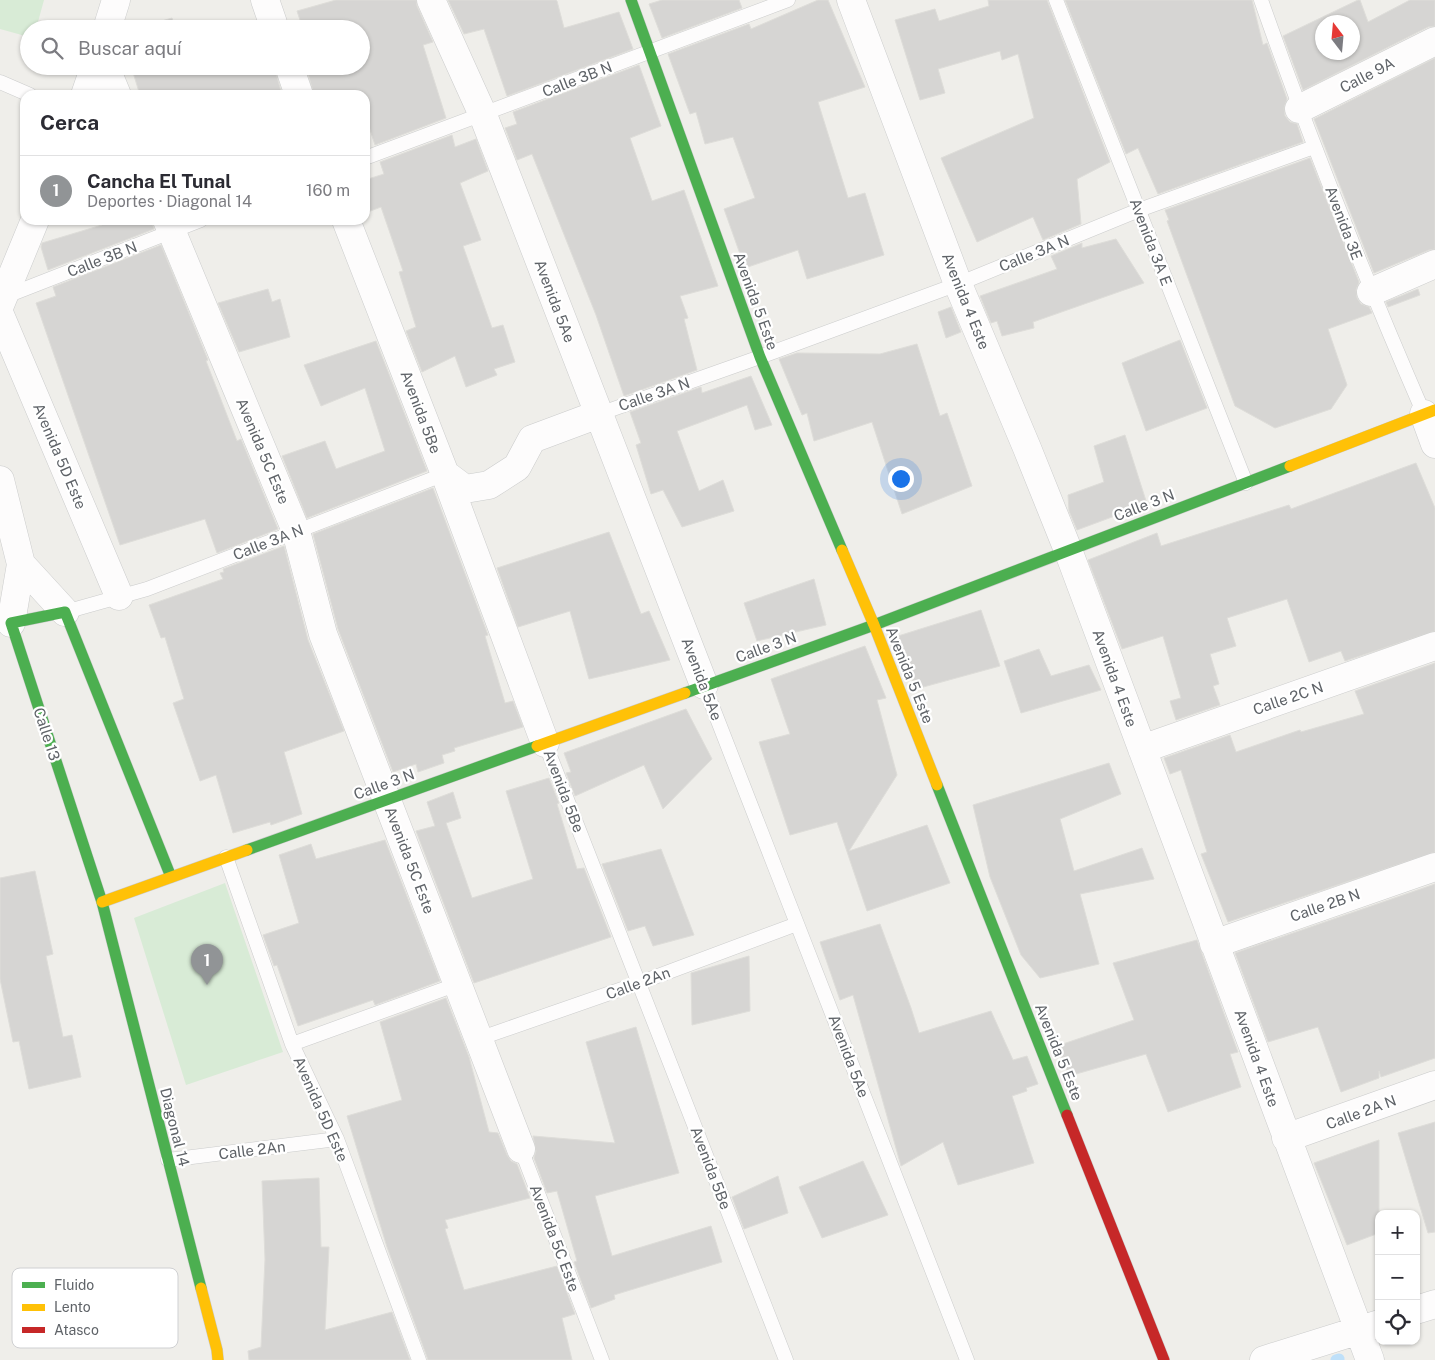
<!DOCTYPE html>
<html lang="es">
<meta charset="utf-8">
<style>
body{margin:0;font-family:"Public Sans",sans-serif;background:#f7f7f7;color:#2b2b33}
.controls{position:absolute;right:15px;bottom:15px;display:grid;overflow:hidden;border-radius:10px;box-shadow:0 1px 4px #0004}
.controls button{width:45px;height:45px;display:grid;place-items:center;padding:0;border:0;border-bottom:1px solid #e1e1e2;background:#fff;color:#2b2b33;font:25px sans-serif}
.compass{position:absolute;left:1315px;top:15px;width:45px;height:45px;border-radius:50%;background:#fff;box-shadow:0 1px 4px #0004;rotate:344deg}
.you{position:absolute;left:900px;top:478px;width:18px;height:18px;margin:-12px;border:4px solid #fff;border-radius:50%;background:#1a73e8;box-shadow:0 0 0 8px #1a73e833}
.badge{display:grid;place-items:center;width:32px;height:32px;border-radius:50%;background:#919496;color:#fff;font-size:16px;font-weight:700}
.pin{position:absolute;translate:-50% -41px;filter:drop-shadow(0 1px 2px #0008)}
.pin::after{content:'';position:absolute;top:26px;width:18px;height:15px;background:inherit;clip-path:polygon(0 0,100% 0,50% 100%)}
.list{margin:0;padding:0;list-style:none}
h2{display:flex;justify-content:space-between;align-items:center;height:65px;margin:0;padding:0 20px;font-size:21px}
h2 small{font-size:16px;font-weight:400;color:#7c7c81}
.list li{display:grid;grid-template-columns:32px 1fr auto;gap:15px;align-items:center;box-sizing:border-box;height:70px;padding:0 20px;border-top:1px solid #e1e1e2}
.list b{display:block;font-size:19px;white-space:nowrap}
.list p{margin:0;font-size:16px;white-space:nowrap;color:#7c7c81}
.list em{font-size:16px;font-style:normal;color:#7c7c81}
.icon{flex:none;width:28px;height:28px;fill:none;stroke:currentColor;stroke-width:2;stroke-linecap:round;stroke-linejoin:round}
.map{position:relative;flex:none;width:1435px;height:1360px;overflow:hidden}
.search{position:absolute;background:#fff;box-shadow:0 1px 4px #0004;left:20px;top:20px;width:350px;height:55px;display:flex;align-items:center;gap:12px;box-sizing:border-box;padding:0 18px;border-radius:28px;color:#7c7c81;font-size:19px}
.panel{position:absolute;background:#fff;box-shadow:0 1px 4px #0004;left:20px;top:90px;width:350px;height:135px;border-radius:15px}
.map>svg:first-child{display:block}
</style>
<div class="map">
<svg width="1435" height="1360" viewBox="0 0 1435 1360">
<rect width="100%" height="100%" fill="#efeeea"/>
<path fill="#d8ebd6" d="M 0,0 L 44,0 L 36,29 L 29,29 L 29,37 L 0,29 Z
M 225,883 L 283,1052 L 186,1085 L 134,918 Z"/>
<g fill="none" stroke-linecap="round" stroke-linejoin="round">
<path stroke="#bfe0f9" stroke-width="11" d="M 1336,1360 L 1339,1359"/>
</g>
<path fill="#d6d5d3" stroke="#deddd9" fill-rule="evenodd" d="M 336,0 L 416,0 L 417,6 L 433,42 L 423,45 L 446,118 L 375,145 L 365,114 L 365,95 L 314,95 L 306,66 L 361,66 L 361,29 L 303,29 L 297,11 Z
M 448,0 L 556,0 L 557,1 L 564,28 L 619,12 L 633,49 L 507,96 L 484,29 L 464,34 Z
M 662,0 L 739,0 L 742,8 L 662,38 L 649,4 Z
M 818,0 L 828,0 L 865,87 L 818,102 L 848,198 L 865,193 L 884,255 L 807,279 L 798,250 L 745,268 L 724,209 L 755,198 L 733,137 L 705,144 L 696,112 L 690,114 L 668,54 L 749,24 L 751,29 Z
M 988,0 L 1047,0 L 1110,162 L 1077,179 L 1081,224 L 1043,240 L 1033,217 L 977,242 L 941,158 L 1034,118 L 1018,54 L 1002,60 L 1000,51 L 938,69 L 945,93 L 920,100 L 895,20 L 935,9 L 939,21 L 989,6 Z
M 1065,0 L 1252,0 L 1263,45 L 1267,43 L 1287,99 L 1284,108 L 1285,116 L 1290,122 L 1297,124 L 1303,142 L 1158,194 L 1138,148 L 1126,154 Z
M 1358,0 L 1360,0 L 1368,22 L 1410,0 L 1435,0 L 1435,26 L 1428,27 L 1303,90 L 1283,36 ZM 1322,22 L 1352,22 L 1352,52 L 1322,52 Z
M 172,18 L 175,29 L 135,29 Z
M 1435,58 L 1435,249 L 1429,250 L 1374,273 L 1314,119 Z
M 639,65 L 661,126 L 630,138 L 652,201 L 684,190 L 718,286 L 680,296 L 688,318 L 684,319 L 697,370 L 624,396 L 596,315 L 532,154 L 517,160 L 505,128 L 517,124 L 513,112 Z
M 131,66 L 274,66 L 282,95 L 140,95 Z
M 452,135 L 455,147 L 476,139 L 488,171 L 460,183 L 481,240 L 463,246 L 492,328 L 503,325 L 515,362 L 494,369 L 497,375 L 466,387 L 455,356 L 422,372 L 406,331 L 416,327 L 399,272 L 403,271 L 381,207 L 365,213 L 365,180 L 384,174 L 380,162 Z
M 1310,158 L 1359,282 L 1356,290 L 1357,298 L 1361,304 L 1369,307 L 1372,313 L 1328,329 L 1347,385 L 1331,409 L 1275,428 L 1235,406 L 1167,221 L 1169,220 L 1165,210 Z
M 100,220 L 151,220 L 154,229 L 48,270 L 41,247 L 42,243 L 102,225 Z
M 1116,239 L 1144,283 L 1033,322 L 1034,328 L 1002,336 L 997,321 L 991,323 L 980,296 L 1057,269 L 1051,256 L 1082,243 L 1082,248 Z
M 161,245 L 208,360 L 206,361 L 237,441 L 241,439 L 278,529 L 217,553 L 205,519 L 120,545 L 36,303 L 56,296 L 53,287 Z
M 268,289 L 272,302 L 280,299 L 290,337 L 239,352 L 218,303 Z
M 1418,289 L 1420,295 L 1388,307 L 1386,302 Z
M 951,307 L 961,332 L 946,338 L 938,312 Z
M 1180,340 L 1207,408 L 1146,431 L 1122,363 Z
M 376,341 L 427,471 L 307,518 L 282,456 L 325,441 L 336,469 L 385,451 L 365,388 L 321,406 L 304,365 Z
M 917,344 L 940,416 L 947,413 L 972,486 L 902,514 L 872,422 L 814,441 L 807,413 L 802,415 L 779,359 L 797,353 L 880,354 Z
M 751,376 L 772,425 L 755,430 L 747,405 L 677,431 L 699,491 L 723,480 L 734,511 L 682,527 L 663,490 L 651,494 L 636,445 L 641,443 L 630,412 L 701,387 L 702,393 Z
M 1125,435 L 1147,504 L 1077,530 L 1069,511 L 1068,495 L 1104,482 L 1094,446 Z
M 1416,463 L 1435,508 L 1435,631 L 1345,661 L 1341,651 L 1309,662 L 1287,599 L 1227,618 L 1236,646 L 1210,654 L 1219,684 L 1213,686 L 1220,705 L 1176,720 L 1170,701 L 1181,698 L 1163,636 L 1122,649 L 1088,560 L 1157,533 L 1161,546 L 1289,505 L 1291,509 Z
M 433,488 L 488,635 L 485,636 L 505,703 L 513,701 L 523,727 L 454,748 L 455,751 L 442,755 L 444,763 L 418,772 L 416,764 L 393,772 L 338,629 L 313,534 Z
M 609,532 L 641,614 L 649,611 L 670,660 L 589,679 L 570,611 L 518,627 L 497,568 Z
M 284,546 L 308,640 L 344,731 L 284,752 L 302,814 L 271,825 L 270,822 L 233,833 L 216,775 L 200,781 L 173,703 L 184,699 L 165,637 L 161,638 L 149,605 L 223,579 L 220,573 L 224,572 L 223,569 Z
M 814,579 L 826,625 L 757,641 L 744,603 Z
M 981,610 L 1000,666 L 916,689 L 895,637 Z
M 865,646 L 886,698 L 877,700 L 897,775 L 849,851 L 927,825 L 950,883 L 867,911 L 837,822 L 790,835 L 759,742 L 790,734 L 771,679 Z
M 1039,649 L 1051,676 L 1089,665 L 1101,690 L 1021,713 L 1004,661 Z
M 1435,663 L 1435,852 L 1228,922 L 1201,854 L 1207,852 L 1181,770 L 1170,774 L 1164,758 L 1230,735 L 1236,752 L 1300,730 L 1301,732 L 1364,714 L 1355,691 Z
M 686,709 L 712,759 L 663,809 L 644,765 L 575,796 L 566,773 L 571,772 L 564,753 Z
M 1109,763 L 1121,794 L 1060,819 L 1074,871 L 1142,848 L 1154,879 L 1080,894 L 1099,964 L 1040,978 L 1021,955 L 990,877 L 973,805 Z
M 549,778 L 559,803 L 557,804 L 577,869 L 584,868 L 611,937 L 474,983 L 416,831 L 435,826 L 427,802 L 453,792 L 461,818 L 446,823 L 472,898 L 533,879 L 506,791 Z
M 385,840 L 440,981 L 375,1005 L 373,1000 L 298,1026 L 277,965 L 274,966 L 263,935 L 299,923 L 279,855 L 311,844 L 316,859 Z
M 661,849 L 694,935 L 653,946 L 645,926 L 628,931 L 602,864 Z
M 35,871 L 53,954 L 46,956 L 63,1037 L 72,1035 L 81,1077 L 29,1089 L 19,1041 L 13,1042 L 0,979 L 0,878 Z
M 1435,884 L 1435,1058 L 1381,1077 L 1379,1071 L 1379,1078 L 1341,1092 L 1318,1027 L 1268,1042 L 1235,953 Z
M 880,924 L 911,1008 L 919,1033 L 991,1011 L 1013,1060 L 1027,1056 L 1038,1084 L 1026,1088 L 1027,1091 L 1012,1096 L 1034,1163 L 958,1185 L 943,1142 L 901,1166 L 853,995 L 840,1000 L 820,942 Z
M 1197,940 L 1238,1052 L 1230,1054 L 1241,1087 L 1168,1112 L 1146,1054 L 1069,1076 L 1057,1046 L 1134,1020 L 1113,963 Z
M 749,956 L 750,1011 L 692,1025 L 691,973 Z
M 446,998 L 469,1057 L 489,1132 L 498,1133 L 507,1155 L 511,1161 L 517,1164 L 530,1198 L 445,1220 L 448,1228 L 445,1229 L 464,1290 L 557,1266 L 575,1314 L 562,1318 L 572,1360 L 428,1360 L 387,1247 L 347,1116 L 402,1100 L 380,1022 Z
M 636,1027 L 679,1173 L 595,1196 L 612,1256 L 711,1226 L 722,1262 L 614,1295 L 615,1299 L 591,1308 L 574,1262 L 577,1261 L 557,1191 L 547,1193 L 534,1158 L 536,1151 L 533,1136 L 615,1143 L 586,1042 Z
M 1435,1122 L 1435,1232 L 1428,1233 L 1398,1133 Z
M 1379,1140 L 1379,1233 L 1347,1245 L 1314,1163 Z
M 863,1161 L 888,1215 L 822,1238 L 799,1187 Z
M 778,1176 L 788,1213 L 744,1229 L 732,1197 Z
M 319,1178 L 321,1247 L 329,1247 L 325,1330 L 392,1312 L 410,1360 L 249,1360 L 248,1351 L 261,1347 L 265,1259 L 262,1181 Z"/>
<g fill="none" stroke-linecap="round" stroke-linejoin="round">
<defs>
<path id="lane" d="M 1056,0 L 1246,483
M 1261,0 C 1310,140 1365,278 1424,414
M 0,82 L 30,95
M 365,158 L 788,0
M 4,297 L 201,220
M 599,414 L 760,357 L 958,284 L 1139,210 L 1314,147
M 65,612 L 147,589 L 445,474
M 704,685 L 967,1360
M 545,743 L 786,1360
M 226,857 L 292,1044 L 337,1139 L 419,1360
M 478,1039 L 639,983 L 797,924
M 292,1044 L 458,984
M 521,1149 L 602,1360
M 168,1160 L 337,1139"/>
<path id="street" d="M 265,0 L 275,29
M 431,0 L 483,115 L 704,685
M 851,0 L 958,284 L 1027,448 L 1068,550 L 1370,1360
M 107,29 L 116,0
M 105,66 L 117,95
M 289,66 L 299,95
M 85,95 L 95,66
M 1299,109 L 1435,41
M 167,220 L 296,531 L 323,634 L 521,1149
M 346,220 L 445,474 L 545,743
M 1371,292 L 1435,264
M 0,305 L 35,220
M 0,315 L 119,596
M 1424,414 L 1435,444
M 445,474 L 465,489 L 489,485 L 517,467 L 532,439 L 599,414
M 0,480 L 21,564 L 11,623
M 21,564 L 65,612
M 1142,749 L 1435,646
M 1214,944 L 1435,867
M 1286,1138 L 1435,1085
M 1416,1310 L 1435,1304
M 1264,1360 L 1379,1324"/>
<path id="fast" d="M 631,0 L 760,357 L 842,550
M 11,623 L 102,902 L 201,1288
M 11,623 L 65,612 L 171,877
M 685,693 L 874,625 L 1290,466
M 937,785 L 1067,1115
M 247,850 L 537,746"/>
<path id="slow" d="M 1290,466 L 1435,410
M 842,550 L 874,625 L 937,785
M 537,746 L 685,693
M 102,902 L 247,850
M 201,1288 L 217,1350 L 218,1360"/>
<path id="jam" d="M 1067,1115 L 1164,1360"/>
</defs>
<use href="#lane" stroke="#cbcccc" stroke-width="15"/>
<use href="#street" stroke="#cbcccc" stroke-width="29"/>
<use href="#fast" stroke="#cacacb" stroke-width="12"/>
<use href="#slow" stroke="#cacacb" stroke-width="12"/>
<use href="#jam" stroke="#cacacb" stroke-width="12"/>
<use href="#lane" stroke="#fdfcfc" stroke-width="14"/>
<use href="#street" stroke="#fdfcfc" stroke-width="28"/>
<use href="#fast" stroke="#4caf50" stroke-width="11"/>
<use href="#slow" stroke="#ffc107" stroke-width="11"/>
<use href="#jam" stroke="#c62828" stroke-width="11"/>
</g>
<g text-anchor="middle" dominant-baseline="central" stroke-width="4.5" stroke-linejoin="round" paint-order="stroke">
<g font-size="15" fill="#5f6368" stroke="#fff">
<text transform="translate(1367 75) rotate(-27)">Calle 9A</text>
<text transform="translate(577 79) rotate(-21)">Calle 3B N</text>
<text transform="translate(1344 223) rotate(69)">Avenida 3E</text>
<text transform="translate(1151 242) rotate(69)">Avenida 3A E</text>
<text transform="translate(1034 253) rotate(-22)">Calle 3A N</text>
<text transform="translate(102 259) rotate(-21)">Calle 3B N</text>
<text transform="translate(555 301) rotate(69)">Avenida 5Ae</text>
<text transform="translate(756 301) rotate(70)">Avenida 5 Este</text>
<text transform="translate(966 301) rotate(68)">Avenida 4 Este</text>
<text transform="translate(654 394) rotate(-19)">Calle 3A N</text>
<text transform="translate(421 412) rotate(69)">Avenida 5Be</text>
<text transform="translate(263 451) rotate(67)">Avenida 5C Este</text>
<text transform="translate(60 456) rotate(67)">Avenida 5D Este</text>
<text transform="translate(1144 505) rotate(-21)">Calle 3 N</text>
<text transform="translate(268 542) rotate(-21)">Calle 3A N</text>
<text transform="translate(766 647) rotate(-20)">Calle 3 N</text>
<text transform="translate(910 675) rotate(68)">Avenida 5 Este</text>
<text transform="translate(1115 678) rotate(70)">Avenida 4 Este</text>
<text transform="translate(702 679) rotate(69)">Avenida 5Ae</text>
<text transform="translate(1288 698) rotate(-19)">Calle 2C N</text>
<text transform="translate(47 734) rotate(72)">Calle 13</text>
<text transform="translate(384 784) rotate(-20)">Calle 3 N</text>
<text transform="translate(564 791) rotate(69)">Avenida 5Be</text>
<text transform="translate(410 860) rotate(69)">Avenida 5C Este</text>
<text transform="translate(1325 905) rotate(-19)">Calle 2B N</text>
<text transform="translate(638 983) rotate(-20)">Calle 2An</text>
<text transform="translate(1059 1052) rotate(68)">Avenida 5 Este</text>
<text transform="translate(849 1056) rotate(69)">Avenida 5Ae</text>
<text transform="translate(1257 1058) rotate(70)">Avenida 4 Este</text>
<text transform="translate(321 1109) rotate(66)">Avenida 5D Este</text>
<text transform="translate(1361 1112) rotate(-20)">Calle 2A N</text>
<text transform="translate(175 1127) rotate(76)">Diagonal 14</text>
<text transform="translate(252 1150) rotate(-7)">Calle 2An</text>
<text transform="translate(711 1168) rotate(69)">Avenida 5Be</text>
<text transform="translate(555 1238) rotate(69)">Avenida 5C Este</text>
</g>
</g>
<rect x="12" y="1268" width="166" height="80" rx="8" fill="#fff" stroke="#cfd0d2" stroke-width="1"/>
<rect x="22" y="1282" width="23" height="6" fill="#4caf50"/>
<rect x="22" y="1304" width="23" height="7" fill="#ffc107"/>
<rect x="22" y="1327" width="23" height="6" fill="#c62828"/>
<g font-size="14" fill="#5f6368">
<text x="54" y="1290">Fluido</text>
<text x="54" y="1312">Lento</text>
<text x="54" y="1335">Atasco</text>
</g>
</svg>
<div class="controls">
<button>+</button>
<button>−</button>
<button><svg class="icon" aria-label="locate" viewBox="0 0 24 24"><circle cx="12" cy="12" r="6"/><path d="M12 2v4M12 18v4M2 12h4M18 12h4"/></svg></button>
</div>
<svg class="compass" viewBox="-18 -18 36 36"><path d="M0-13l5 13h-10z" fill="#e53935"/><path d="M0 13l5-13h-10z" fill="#7c7c81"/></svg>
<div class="you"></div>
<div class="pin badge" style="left:207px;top:985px">1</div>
<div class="search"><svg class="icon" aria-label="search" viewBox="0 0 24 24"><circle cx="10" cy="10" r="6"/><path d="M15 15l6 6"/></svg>Buscar aquí</div>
<section class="panel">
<h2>Cerca<small></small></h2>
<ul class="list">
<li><span class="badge">1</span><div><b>Cancha El Tunal</b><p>Deportes · Diagonal 14</p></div><em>160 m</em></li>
</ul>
</section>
</div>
